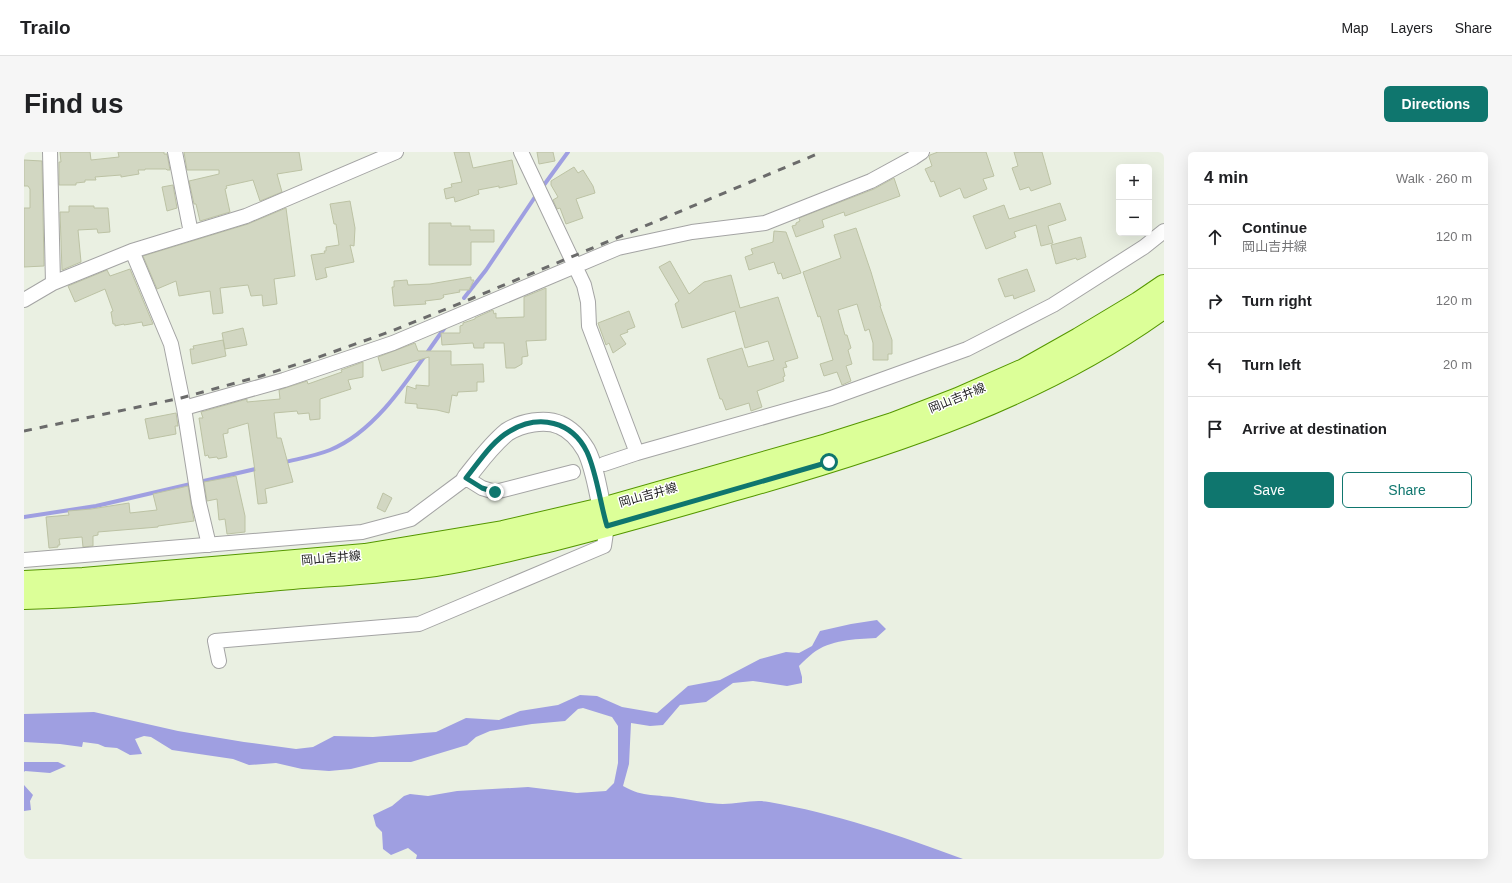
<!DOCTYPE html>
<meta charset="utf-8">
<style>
body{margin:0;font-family:Arial,"Noto Sans JP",sans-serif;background:#f6f6f6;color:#202124}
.controls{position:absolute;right:12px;top:12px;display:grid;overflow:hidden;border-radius:6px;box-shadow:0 4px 16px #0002}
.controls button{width:36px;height:36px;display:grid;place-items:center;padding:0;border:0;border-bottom:1px solid #e0e0e0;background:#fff;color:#202124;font:20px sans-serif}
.stop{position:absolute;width:12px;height:12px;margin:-9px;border:3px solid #0f766e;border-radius:50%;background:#fff}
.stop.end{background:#0f766e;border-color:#fff;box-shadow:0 1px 4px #0008}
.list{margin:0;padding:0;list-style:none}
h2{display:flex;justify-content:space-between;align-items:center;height:52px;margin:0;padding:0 16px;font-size:17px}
h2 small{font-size:13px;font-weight:400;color:#757577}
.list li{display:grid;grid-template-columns:26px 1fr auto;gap:12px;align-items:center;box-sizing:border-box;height:64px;padding:0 16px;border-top:1px solid #e0e0e0}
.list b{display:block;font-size:15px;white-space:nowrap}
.list p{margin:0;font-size:13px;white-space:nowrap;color:#757577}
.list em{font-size:13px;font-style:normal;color:#757577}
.actions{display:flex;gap:8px;padding:12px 16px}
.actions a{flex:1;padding:9px 0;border:1px solid #0f766e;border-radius:6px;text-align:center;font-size:14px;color:#0f766e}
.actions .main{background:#0f766e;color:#fff}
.icon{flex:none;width:22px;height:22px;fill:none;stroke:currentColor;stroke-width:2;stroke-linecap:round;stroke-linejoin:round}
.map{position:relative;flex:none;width:1140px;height:707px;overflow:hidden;border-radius:6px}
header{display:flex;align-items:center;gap:24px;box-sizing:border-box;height:56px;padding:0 20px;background:#fff;border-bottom:1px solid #e0e0e0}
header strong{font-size:19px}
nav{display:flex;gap:22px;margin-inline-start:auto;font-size:14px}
.intro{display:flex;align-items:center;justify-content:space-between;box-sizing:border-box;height:96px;padding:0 24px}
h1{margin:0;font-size:28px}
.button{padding:10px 18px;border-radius:6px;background:#0f766e;color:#fff;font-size:14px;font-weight:700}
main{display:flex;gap:24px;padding:0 24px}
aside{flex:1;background:#fff;border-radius:6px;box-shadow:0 4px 16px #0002}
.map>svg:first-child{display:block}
</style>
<header>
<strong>Trailo</strong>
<nav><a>Map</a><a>Layers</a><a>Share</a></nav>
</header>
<div class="intro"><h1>Find us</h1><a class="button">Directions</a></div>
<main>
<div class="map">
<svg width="1140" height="707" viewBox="0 0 1140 707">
<rect width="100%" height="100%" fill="#eaf0e2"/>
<path fill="#9f9fe1" d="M 853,468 L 862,477 L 852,486 C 831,487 806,488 789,501 C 784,505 779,510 775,514 L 778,525 L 778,531 L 763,534 L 729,529 L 709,531 L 682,550 L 656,553 L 639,573 L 626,574 L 607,571 L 605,612 L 599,634 C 620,646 633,642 654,646 C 669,648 685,652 699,652 C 714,652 730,647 745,650 C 809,661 878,684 939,707 L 392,707 L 393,703 L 384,696 L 367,703 L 359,697 L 358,680 L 352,674 L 349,663 L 368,654 L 380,644 L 386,642 L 404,644 L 433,639 L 504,635 L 553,641 L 582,639 L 590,631 L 594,611 L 594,574 L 588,565 L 559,556 L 554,557 L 541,569 L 508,572 L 466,579 L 452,585 L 443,593 L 387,610 L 355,610 L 327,617 L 305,619 L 278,617 L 252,611 L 225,613 L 209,607 L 148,598 L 127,585 L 120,584 L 111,587 L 118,602 L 106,603 L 93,596 L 81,595 L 74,592 L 59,590 L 58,595 L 36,592 L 0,590 L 0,562 L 70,560 L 154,579 L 220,590 L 272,597 L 289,595 L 310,584 L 349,585 L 412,580 L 442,566 L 475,568 L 496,559 L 534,553 L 556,543 L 573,544 L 598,555 L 633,561 L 664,534 L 696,528 L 736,507 L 762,500 L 775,501 L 788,494 L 796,479 L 827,472 Z
M 0,610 L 34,610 L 42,614 L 26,621 L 1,619 L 0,620 Z
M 0,633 L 9,643 L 6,649 L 7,658 L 0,659 Z"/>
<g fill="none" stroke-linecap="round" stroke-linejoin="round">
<path stroke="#9f9fe1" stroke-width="4" d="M 517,37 L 544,0
M 440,146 L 462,118 L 513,42
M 258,311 C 273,307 291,304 306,298 C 356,278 391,216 422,174
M 0,365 L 72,354 L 236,316"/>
</g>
<path fill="#d2d7c2" stroke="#bcc2a4" d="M 36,0 L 66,0 L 67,8 L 95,5 L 94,0 L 140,0 L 140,2 L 143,2 L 146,18 L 143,18 L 142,17 L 121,17 L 121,18 L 114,18 L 115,22 L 97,25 L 97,23 L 71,25 L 72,28 L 61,28 L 61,30 L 52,31 L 52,33 L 35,33 L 35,10 L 37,10 Z
M 160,0 L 275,0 L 278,18 L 253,22 L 258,40 L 236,49 L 229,28 L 202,34 L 203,36 L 201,37 L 206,60 L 176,69 L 172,52 L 170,52 L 165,29 L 195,22 L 195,18 L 163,18 Z
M 430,0 L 445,0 L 449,16 L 488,8 L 493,32 L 475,36 L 475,34 L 454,38 L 455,42 L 431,50 L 430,45 L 422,47 L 420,37 L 428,35 L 427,32 L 438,30 Z
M 513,0 L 529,0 L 531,9 L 515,12 Z
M 914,0 L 962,0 L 970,24 L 959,27 L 963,37 L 942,46 L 940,46 L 936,36 L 916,45 L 910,29 L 907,30 L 901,17 L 908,14 L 905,5 L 906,3 Z
M 990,0 L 1018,0 L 1027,32 L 1007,39 L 1005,35 L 996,38 L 988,16 L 994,14 Z
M 0,8 L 18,9 L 20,114 L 0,115 L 0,56 L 6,56 L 6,37 L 4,34 L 0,34 Z
M 550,15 L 554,21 L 559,18 L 569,34 L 571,41 L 552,47 L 559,66 L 542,72 L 536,56 L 533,57 L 529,48 L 534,45 L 527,33 L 527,29 Z
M 870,26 L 876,44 L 821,64 L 820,60 L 798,68 L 800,75 L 772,85 L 768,74 L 772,73 L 772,71 L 776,69 L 775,66 L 850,37 Z
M 149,33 L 153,56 L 143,59 L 138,35 Z
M 326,49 L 331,76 L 330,94 L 326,93 L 330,110 L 301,116 L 303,125 L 292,128 L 287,103 L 301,101 L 300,99 L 302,99 L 302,95 L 315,93 L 312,72 L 310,72 L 306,52 Z
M 1036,51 L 1042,68 L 1024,74 L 1029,91 L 1017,94 L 1012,73 L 990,80 L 992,85 L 962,97 L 949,64 L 980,53 L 985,67 Z
M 45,54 L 70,54 L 70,56 L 84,56 L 86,80 L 74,81 L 73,77 L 54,78 L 57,110 L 38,118 L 36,60 L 45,60 Z
M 262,56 L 271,124 L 250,127 L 253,152 L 239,154 L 238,143 L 227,144 L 224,133 L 196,136 L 199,161 L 189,162 L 186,139 L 155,144 L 152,129 L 133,137 L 119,104 L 224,72 Z
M 405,71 L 427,71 L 427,74 L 446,74 L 446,78 L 470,78 L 470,90 L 447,90 L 447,113 L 405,113 Z
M 832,76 L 847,120 L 857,154 L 856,154 L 868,188 L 868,202 L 864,202 L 864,208 L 849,208 L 849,191 L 845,177 L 841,179 L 833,152 L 814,158 L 821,183 L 823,183 L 827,196 L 824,198 L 828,212 L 822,214 L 827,229 L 818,233 L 813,220 L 800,224 L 796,212 L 809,208 L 796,164 L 794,165 L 779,120 L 817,106 L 810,83 Z
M 750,79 L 762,80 L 777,121 L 759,127 L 757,121 L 754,122 L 750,110 L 725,118 L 721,105 L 729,102 L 727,97 L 749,90 Z
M 1057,85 L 1062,105 L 1053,108 L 1052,106 L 1032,112 L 1027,93 Z
M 646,109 L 665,142 L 680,130 L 707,123 L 716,156 L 754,145 L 774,206 L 761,210 L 763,215 L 759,216 L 761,224 L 759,225 L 760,229 L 733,239 L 738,255 L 727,259 L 725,251 L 702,258 L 698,247 L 696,247 L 683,207 L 718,196 L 724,215 L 750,208 L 744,189 L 721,196 L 711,159 L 658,176 L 651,152 L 655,149 L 635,115 Z
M 106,117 L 129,172 L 119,174 L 118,170 L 100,173 L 100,172 L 91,174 L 91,172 L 89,172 L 87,160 L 89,159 L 81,137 L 51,150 L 44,134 L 83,118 L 86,124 Z
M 1003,117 L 1011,139 L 990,147 L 989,143 L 981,145 L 974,127 Z
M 447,125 L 447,128 L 450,128 L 445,138 L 435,138 L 436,140 L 419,143 L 420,145 L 417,147 L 401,149 L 402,152 L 370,154 L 368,135 L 370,135 L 370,129 L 383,128 L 384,133 L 406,132 Z
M 522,136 L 522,188 L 502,189 L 504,204 L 498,205 L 498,212 L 491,216 L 482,216 L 480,191 L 460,191 L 460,196 L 450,196 L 449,191 L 418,193 L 417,181 L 436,181 L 436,174 L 439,173 L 439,171 L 451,167 L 451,166 L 469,158 L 470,162 L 472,161 L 472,166 L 500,165 L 500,145 Z
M 605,159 L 611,175 L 603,178 L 604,180 L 596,183 L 602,192 L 589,201 L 585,191 L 582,193 L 574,171 Z
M 219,176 L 223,193 L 201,197 L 198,181 Z
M 199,188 L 202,204 L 168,212 L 166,197 L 170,197 L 169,194 Z
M 391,191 L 394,199 L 427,199 L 427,213 L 459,212 L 460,230 L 453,230 L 453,239 L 434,240 L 433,244 L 428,243 L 425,261 L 413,258 L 393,256 L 393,252 L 381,251 L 383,234 L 392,237 L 392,233 L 405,234 L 405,205 L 358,219 L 354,205 Z
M 339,210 L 339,225 L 324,228 L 327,237 L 296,247 L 296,267 L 286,268 L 285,261 L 274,262 L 273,259 L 250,261 L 253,286 L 257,286 L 269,330 L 241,337 L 243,351 L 234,352 L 230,319 L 231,319 L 224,271 L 204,277 L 204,281 L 199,282 L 203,305 L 194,307 L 193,305 L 185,306 L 184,303 L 181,304 L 175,266 L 179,266 L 177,260 L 223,247 L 223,250 L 256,247 L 255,238 L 283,229 L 284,232 L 318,220 L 317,218 Z
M 152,261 L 154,274 L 151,274 L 152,282 L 125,287 L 121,267 Z
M 212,324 L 221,364 L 221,380 L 203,382 L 201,367 L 195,368 L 193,347 L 183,349 L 180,330 Z
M 164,334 L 170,369 L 134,374 L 134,375 L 74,380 L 74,383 L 69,384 L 69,394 L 59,395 L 58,385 L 35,387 L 36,393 L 34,393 L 34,395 L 25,396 L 22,365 L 45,363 L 44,359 L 67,357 L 105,351 L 106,361 L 133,358 L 129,342 Z
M 359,341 L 368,346 L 361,360 L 353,356 Z"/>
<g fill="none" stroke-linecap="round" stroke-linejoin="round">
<defs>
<path id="minor" d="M 26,0 L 29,131
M 151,0 L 167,81
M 497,0 L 560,133 L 564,150 L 565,174 L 613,301
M 108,99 L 147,192 L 160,256 L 175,351 L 185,393
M 0,148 L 29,131 L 108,99 L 222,64 L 372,0
M 160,256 L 260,228 L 369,191 L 594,96 L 668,80 L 741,71 L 847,29 L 889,6 L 898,0
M 580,312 L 613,301 L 807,246 L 943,197 L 1029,153 L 1120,95 L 1140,79
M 0,408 L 338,380 L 387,367 L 442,326 L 458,336 L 471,340 L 549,320
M 195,509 L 191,489 L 395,472 L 580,394 L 583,374"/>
<path id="tertiary" d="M 442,326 C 455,310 467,293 483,280 C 497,271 521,266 536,273 C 548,278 556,288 562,298 C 572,317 575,348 581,369"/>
<path id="primary" d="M 0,430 L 59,427 L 341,403 L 479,380 L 578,357 L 803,293 L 869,272 L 934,247 L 1000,218 L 1055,187 L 1115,151 L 1140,134
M 0,446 C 82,444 163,435 245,428 C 300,423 356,421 411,413 C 451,407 490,397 528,388 C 596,371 663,351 730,332 C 873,291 1019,243 1140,155"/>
</defs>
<use href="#minor" stroke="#a4a4a4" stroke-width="16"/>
<use href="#tertiary" stroke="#a4a4a4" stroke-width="20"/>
<use href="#primary" stroke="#559700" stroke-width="24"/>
<use href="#minor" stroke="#fff" stroke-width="14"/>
<use href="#tertiary" stroke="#fff" stroke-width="18"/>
<use href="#primary" stroke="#dcff98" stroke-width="22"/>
<path stroke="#6b6b6b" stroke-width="3" stroke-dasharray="8 8" stroke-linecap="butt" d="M 0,279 L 157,246 L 237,224 L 292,206 L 365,180 L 449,146 L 798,0"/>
</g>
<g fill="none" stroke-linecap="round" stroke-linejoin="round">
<path stroke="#0f766e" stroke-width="5" d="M 471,340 L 458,336 L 442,326 C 455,310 468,289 486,279 C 515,262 548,269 563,300 C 573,322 576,351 583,374 L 805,310"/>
</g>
<g text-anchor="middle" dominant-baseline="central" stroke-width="3" stroke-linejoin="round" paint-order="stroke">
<g font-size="12" fill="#1d1d1d" stroke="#fff">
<text transform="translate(933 246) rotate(-22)">岡山吉井線</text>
<text transform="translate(624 343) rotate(-16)">岡山吉井線</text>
<text transform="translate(307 406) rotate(-5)">岡山吉井線</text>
</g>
</g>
</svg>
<div class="controls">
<button>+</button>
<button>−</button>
</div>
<div class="stop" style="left:805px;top:310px"></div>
<div class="stop end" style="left:471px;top:340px"></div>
</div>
<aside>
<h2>4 min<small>Walk · 260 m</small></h2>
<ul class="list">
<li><svg class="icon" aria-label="ahead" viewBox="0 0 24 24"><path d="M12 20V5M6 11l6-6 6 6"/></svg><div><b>Continue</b><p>岡山吉井線</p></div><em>120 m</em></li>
<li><svg class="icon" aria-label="right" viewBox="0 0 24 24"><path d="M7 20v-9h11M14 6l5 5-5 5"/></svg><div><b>Turn right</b></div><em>120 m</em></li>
<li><svg class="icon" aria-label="left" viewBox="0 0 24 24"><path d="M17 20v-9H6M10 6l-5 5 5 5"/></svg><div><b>Turn left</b></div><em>20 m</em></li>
<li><svg class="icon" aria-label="arrive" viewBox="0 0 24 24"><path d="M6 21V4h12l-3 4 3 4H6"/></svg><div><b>Arrive at destination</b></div></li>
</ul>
<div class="actions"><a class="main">Save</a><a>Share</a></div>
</aside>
</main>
